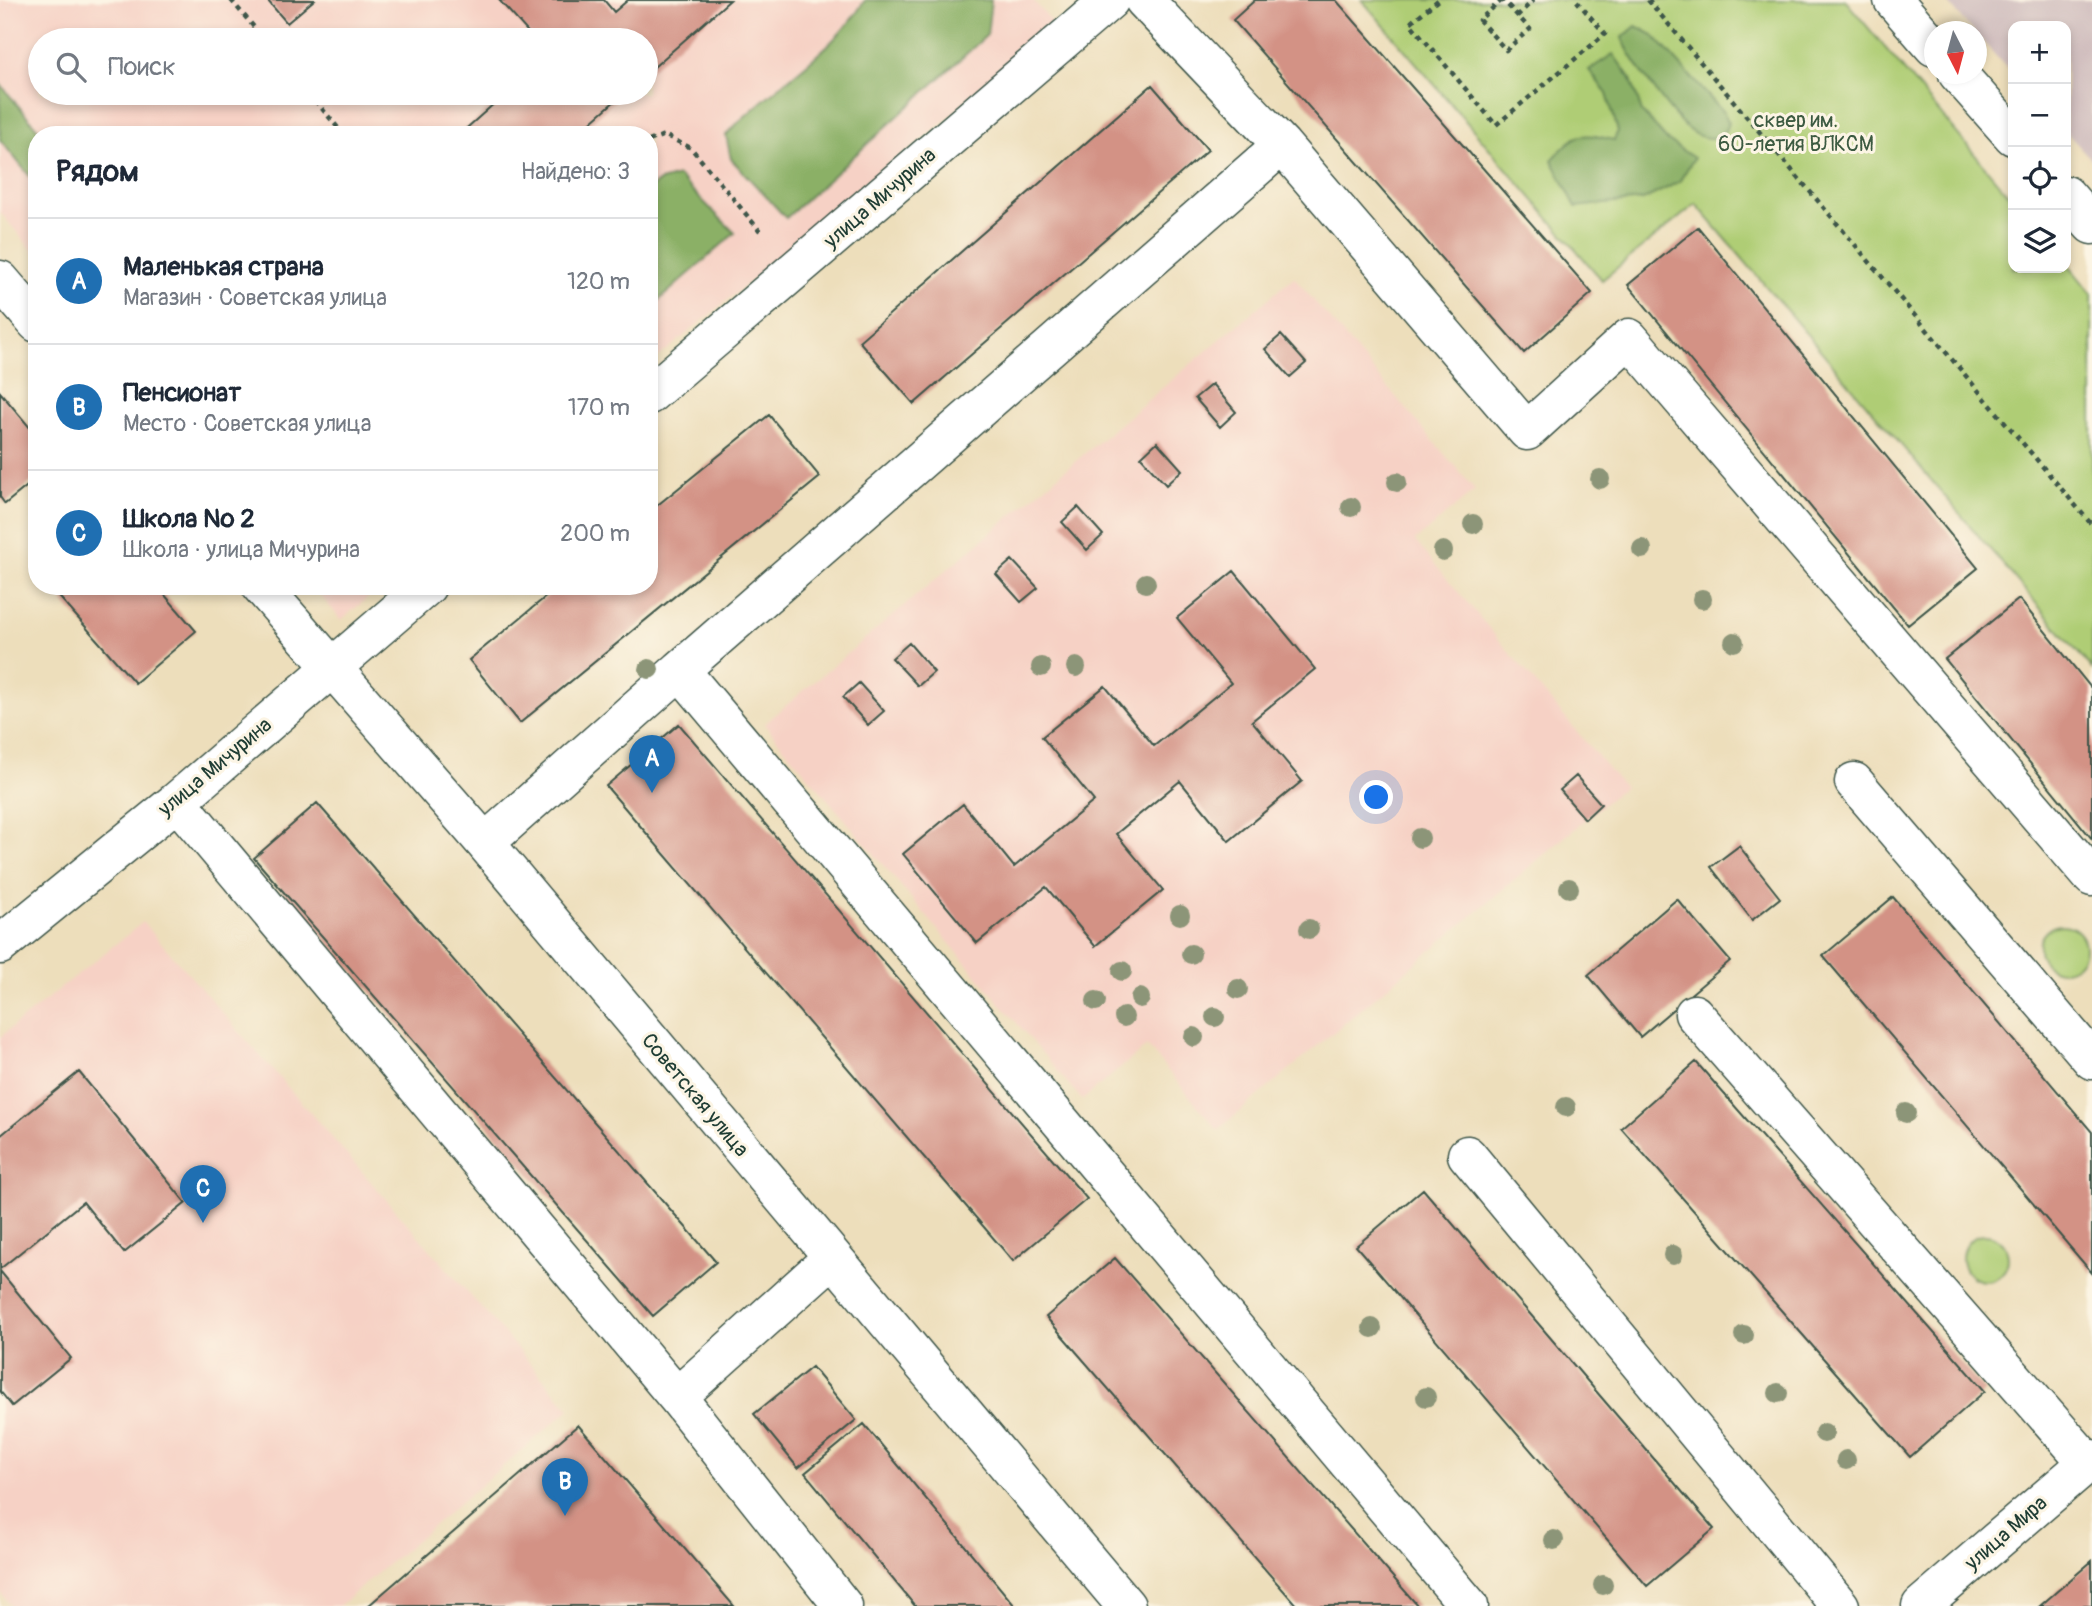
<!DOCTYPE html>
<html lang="ru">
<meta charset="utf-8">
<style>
body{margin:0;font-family:Pangolin,sans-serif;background:#f2f2f3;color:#1f2937}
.controls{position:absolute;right:21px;top:21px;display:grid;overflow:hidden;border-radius:14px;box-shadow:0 4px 10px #0003}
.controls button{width:63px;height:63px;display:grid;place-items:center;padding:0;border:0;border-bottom:2px solid #e0e1e3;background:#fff;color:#1f2937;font:35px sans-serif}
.compass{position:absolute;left:1924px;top:21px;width:63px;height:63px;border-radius:50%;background:#fff;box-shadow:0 4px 10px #0003;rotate:174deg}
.you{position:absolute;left:1377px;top:798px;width:24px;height:24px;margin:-18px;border:5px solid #fff;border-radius:50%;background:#1a73e8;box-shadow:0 0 0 10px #1a73e833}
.badge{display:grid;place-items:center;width:46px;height:46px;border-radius:50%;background:#1f6fb2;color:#fff;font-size:23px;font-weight:700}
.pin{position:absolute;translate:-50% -58px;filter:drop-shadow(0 2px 4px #0008)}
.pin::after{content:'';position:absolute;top:37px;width:24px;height:21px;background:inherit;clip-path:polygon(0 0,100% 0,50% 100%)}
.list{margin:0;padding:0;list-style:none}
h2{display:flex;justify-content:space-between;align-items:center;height:91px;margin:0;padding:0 28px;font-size:30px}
h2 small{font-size:23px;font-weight:400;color:#747a83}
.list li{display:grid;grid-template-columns:46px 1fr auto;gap:21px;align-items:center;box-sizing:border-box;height:126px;padding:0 28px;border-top:2px solid #e0e1e3}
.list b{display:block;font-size:26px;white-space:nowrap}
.list p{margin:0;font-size:23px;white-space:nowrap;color:#747a83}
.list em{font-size:23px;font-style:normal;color:#747a83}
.icon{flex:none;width:38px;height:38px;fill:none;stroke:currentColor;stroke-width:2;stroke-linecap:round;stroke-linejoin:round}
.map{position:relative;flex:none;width:2092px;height:1606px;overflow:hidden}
.search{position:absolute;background:#fff;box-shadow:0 4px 10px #0003;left:28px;top:28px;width:630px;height:77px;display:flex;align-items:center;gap:18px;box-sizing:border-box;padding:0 24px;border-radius:38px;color:#747a83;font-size:26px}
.panel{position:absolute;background:#fff;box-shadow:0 4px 10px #0003;left:28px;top:126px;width:630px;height:469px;border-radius:28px}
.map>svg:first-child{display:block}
</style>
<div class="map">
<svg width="2092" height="1606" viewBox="0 0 2092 1606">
<rect width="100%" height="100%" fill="#fcf5e5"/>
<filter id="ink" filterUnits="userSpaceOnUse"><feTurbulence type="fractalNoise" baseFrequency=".0143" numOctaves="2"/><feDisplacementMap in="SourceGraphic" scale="14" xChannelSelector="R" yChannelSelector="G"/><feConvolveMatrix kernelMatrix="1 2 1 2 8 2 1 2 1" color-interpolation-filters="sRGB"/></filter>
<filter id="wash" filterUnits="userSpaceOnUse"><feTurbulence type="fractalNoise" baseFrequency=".00686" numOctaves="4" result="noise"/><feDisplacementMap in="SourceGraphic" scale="28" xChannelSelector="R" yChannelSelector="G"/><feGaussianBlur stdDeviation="1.57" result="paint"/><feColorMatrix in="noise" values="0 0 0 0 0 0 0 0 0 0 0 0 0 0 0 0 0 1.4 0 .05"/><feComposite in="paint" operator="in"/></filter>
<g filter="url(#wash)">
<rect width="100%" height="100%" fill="#eddebb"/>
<path fill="#f6d1c5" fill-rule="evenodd" d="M 0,0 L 1033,0 L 1057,28 L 649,365 L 649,135 L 37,135 L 37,256 L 0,212 ZM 40,40 L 646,40 L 646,93 L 40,93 Z
M 1294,277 L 1475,490 L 1415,541 L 1624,787 L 1218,1130 L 1147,1046 L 1082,1100 L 764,724 Z
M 313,586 L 382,586 L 341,620 Z
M 143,922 L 570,1409 L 339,1606 L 12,1606 L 0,1592 L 0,1037 Z"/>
<path fill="#d1bfbf" d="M 1945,0 L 2092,0 L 2092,160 L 2066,132 L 2066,26 L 2013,26 L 2013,75 Z"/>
<path fill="#afcd74" stroke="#678554" stroke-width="2" d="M 1362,0 L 1845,0 L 2013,200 L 2013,268 L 2066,268 L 2066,262 L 2092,294 L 2092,669 L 1696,204 L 1602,280 Z
M2039 948a23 23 0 1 1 46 0a23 23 0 1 1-46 0Z
M1962 1258a23 23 0 1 1 46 0a23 23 0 1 1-46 0Z"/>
<path fill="#8bb066" stroke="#55764d" stroke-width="2" d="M 865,0 L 991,0 L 987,35 L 786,218 L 731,159 L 726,135 C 770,87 832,55 865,0 Z
M 1636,26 L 1653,35 L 1724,113 L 1729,123 L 1721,138 C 1710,139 1699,138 1690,131 C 1671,115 1632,61 1622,38 Z
M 1613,54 L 1631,79 L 1642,112 L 1668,141 L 1694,158 L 1679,182 L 1643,200 L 1576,207 L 1552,160 C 1577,132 1579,132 1614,140 L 1618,131 L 1607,94 L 1589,70 Z
M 0,84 L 43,135 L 37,135 L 37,185 L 0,140 Z
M 678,176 L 735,233 L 649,309 L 649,189 L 660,181 Z"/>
<g id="blocks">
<path fill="#d39285" d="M 267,0 L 314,0 L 287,23 Z
M 499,0 L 604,0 L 614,12 L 628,0 L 730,0 L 646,74 L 646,40 L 535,40 Z
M 1255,0 L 1336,0 L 1592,293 L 1524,353 L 1233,20 Z
M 1152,85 L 1208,150 L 914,404 L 859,341 Z
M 506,93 L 624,93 L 576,135 L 459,135 Z
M 1698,227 L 1978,568 L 1908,625 L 1628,285 Z
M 1281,335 L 1306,363 L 1290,377 L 1265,349 Z
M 1212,384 L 1236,412 L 1220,427 L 1195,398 Z
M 0,392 L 37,436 L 37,478 L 5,504 L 0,497 Z
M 769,415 L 820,477 L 520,723 L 469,660 L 559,586 L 649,586 L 649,512 Z
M 1157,442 L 1182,470 L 1166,485 L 1141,457 Z
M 1078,507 L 1103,535 L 1087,550 L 1062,522 Z
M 1012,560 L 1038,588 L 1021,602 L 996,574 Z
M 1234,571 L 1315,669 L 1252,721 L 1302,781 L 1229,841 L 1180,781 L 1116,834 L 1163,890 L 1095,946 L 1046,887 L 977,943 L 903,854 L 963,804 L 1014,867 L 1094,801 L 1042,737 L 1105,686 L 1154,746 L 1231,683 L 1177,618 Z
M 62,586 L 157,586 L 196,631 L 135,683 L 55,592 Z
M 2019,599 L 2092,689 L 2092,839 L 1945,659 Z
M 909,643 L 934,672 L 918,686 L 892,658 Z
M 859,683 L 884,711 L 868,725 L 843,697 Z
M 679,724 L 1087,1199 L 1013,1261 L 606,786 Z
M 1576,776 L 1601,804 L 1585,819 L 1560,790 Z
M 317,803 L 716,1262 L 653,1316 L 254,858 Z
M 1739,846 L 1780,898 L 1752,920 L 1711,867 Z
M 1893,897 L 2092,1132 L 2092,1273 L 1823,956 Z
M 1677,899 L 1730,961 L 1640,1037 L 1588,975 Z
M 1696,1062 L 1985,1391 L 1910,1457 L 1621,1128 Z
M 79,1072 L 186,1203 L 124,1253 L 83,1202 L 0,1269 L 0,1136 Z
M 1423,1189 L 1714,1529 L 1647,1586 L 1356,1246 Z
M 1115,1258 L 1418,1606 L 1297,1606 L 1046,1317 Z
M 0,1271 L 71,1358 L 12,1406 L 0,1391 Z
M 812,1367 L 856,1420 L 798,1468 L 754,1414 Z
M 864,1424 L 1015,1606 L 915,1606 L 805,1473 Z
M 578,1425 L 734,1606 L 368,1606 Z
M 2092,1561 L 2092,1606 L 2040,1606 Z"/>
</g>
</g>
<g filter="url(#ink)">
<use href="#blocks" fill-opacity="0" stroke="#3e5548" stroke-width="2"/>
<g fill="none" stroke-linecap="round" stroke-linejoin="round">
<defs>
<path id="minor" d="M 1144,0 L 1282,145
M 1893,0 L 1934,47
M 1958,74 L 2013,136
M 2066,195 L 2092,225
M 0,280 L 37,323
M 649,395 L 1110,0
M 261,586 L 485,843 L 1126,1606
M 1854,782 L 2092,1060
M 177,801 L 677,1397
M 485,843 L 680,670
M 0,945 L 177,801 L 427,586
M 1694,1014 L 2088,1463
M 1467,1155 L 1840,1606
M 832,1258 L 677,1397 L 843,1606
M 1469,1606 L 680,670 L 1282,145 L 1527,431 L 1629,338 L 2092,877
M 1921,1606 L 2092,1459"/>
</defs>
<use href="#minor" stroke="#3e5548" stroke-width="41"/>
<path stroke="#3e5548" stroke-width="4.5" stroke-dasharray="5 5" stroke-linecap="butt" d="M 231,0 L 265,40
M 1438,0 L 1410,23 L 1496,125 L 1605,34 L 1576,0
M 1502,0 L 1479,20 L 1506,50 L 1530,29 L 1503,0
M 1648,0 L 2092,525
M 1517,16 L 1534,0
M 309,93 L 344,135
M 649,141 L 664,135 L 691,148 L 760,231"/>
<use href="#minor" stroke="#fff" stroke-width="38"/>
</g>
<g fill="#8c9578">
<circle cx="1600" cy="479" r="10"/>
<circle cx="1397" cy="482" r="10"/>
<circle cx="1351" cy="507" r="10"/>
<circle cx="1473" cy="524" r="10"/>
<circle cx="1642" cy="549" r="10"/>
<circle cx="1443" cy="551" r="10"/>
<circle cx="1146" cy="583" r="10"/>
<circle cx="1702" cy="599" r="10"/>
<circle cx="1734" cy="642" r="10"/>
<circle cx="1041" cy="667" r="10"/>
<circle cx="1076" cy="667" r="10"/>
<circle cx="649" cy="669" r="10"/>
<circle cx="1420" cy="838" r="10"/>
<circle cx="1569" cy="888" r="10"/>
<circle cx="1180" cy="915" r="10"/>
<circle cx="1309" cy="929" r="10"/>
<circle cx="1191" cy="954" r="10"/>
<circle cx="1122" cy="971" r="10"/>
<circle cx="1238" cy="989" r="10"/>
<circle cx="1140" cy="998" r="10"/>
<circle cx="1096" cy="1001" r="10"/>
<circle cx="1124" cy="1017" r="10"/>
<circle cx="1215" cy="1017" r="10"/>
<circle cx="1194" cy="1037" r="10"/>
<circle cx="1566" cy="1107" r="10"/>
<circle cx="1906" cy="1113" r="10"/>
<circle cx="1673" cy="1255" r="10"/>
<circle cx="1372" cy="1328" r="10"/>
<circle cx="1744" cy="1335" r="10"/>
<circle cx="1778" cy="1393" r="10"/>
<circle cx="1426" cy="1397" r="10"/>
<circle cx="1824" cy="1433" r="10"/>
<circle cx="1846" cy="1460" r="10"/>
<circle cx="1554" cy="1540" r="10"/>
<circle cx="1603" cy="1585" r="10"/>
</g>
</g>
<g text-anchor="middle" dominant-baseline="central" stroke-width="6" stroke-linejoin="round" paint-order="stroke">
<g font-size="21" fill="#3c5a41" stroke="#fcf5e5">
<text x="1796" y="120">сквер им.<tspan x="1796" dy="24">60-летия ВЛКСМ</tspan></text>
</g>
<g font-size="21" fill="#1f3d34" stroke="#fcf5e5">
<text transform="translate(880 198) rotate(-41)">улица Мичурина</text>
<text transform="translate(215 767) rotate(-40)">улица Мичурина</text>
<text transform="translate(695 1095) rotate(50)">Советская улица</text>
<text transform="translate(2006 1533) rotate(-41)">улица Мира</text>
</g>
</g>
</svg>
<div class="controls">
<button>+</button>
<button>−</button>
<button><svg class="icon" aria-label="locate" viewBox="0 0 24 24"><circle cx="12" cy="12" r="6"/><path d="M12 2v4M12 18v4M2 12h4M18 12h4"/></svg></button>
<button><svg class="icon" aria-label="layers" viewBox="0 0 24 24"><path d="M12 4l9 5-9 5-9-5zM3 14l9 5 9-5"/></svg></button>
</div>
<svg class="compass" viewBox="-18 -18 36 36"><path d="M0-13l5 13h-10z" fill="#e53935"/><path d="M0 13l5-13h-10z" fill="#747a83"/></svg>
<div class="you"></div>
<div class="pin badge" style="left:652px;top:793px">A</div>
<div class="pin badge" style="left:565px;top:1516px">B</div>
<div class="pin badge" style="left:203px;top:1223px">C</div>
<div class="search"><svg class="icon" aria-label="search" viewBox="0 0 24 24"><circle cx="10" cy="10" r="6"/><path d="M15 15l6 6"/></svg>Поиск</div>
<section class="panel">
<h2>Рядом<small>Найдено: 3</small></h2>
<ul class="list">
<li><span class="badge">A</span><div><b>Маленькая страна</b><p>Магазин · Советская улица</p></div><em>120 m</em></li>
<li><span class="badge">B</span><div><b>Пенсионат</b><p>Место · Советская улица</p></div><em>170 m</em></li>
<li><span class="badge">C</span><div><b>Школа № 2</b><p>Школа · улица Мичурина</p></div><em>200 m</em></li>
</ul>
</section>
</div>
